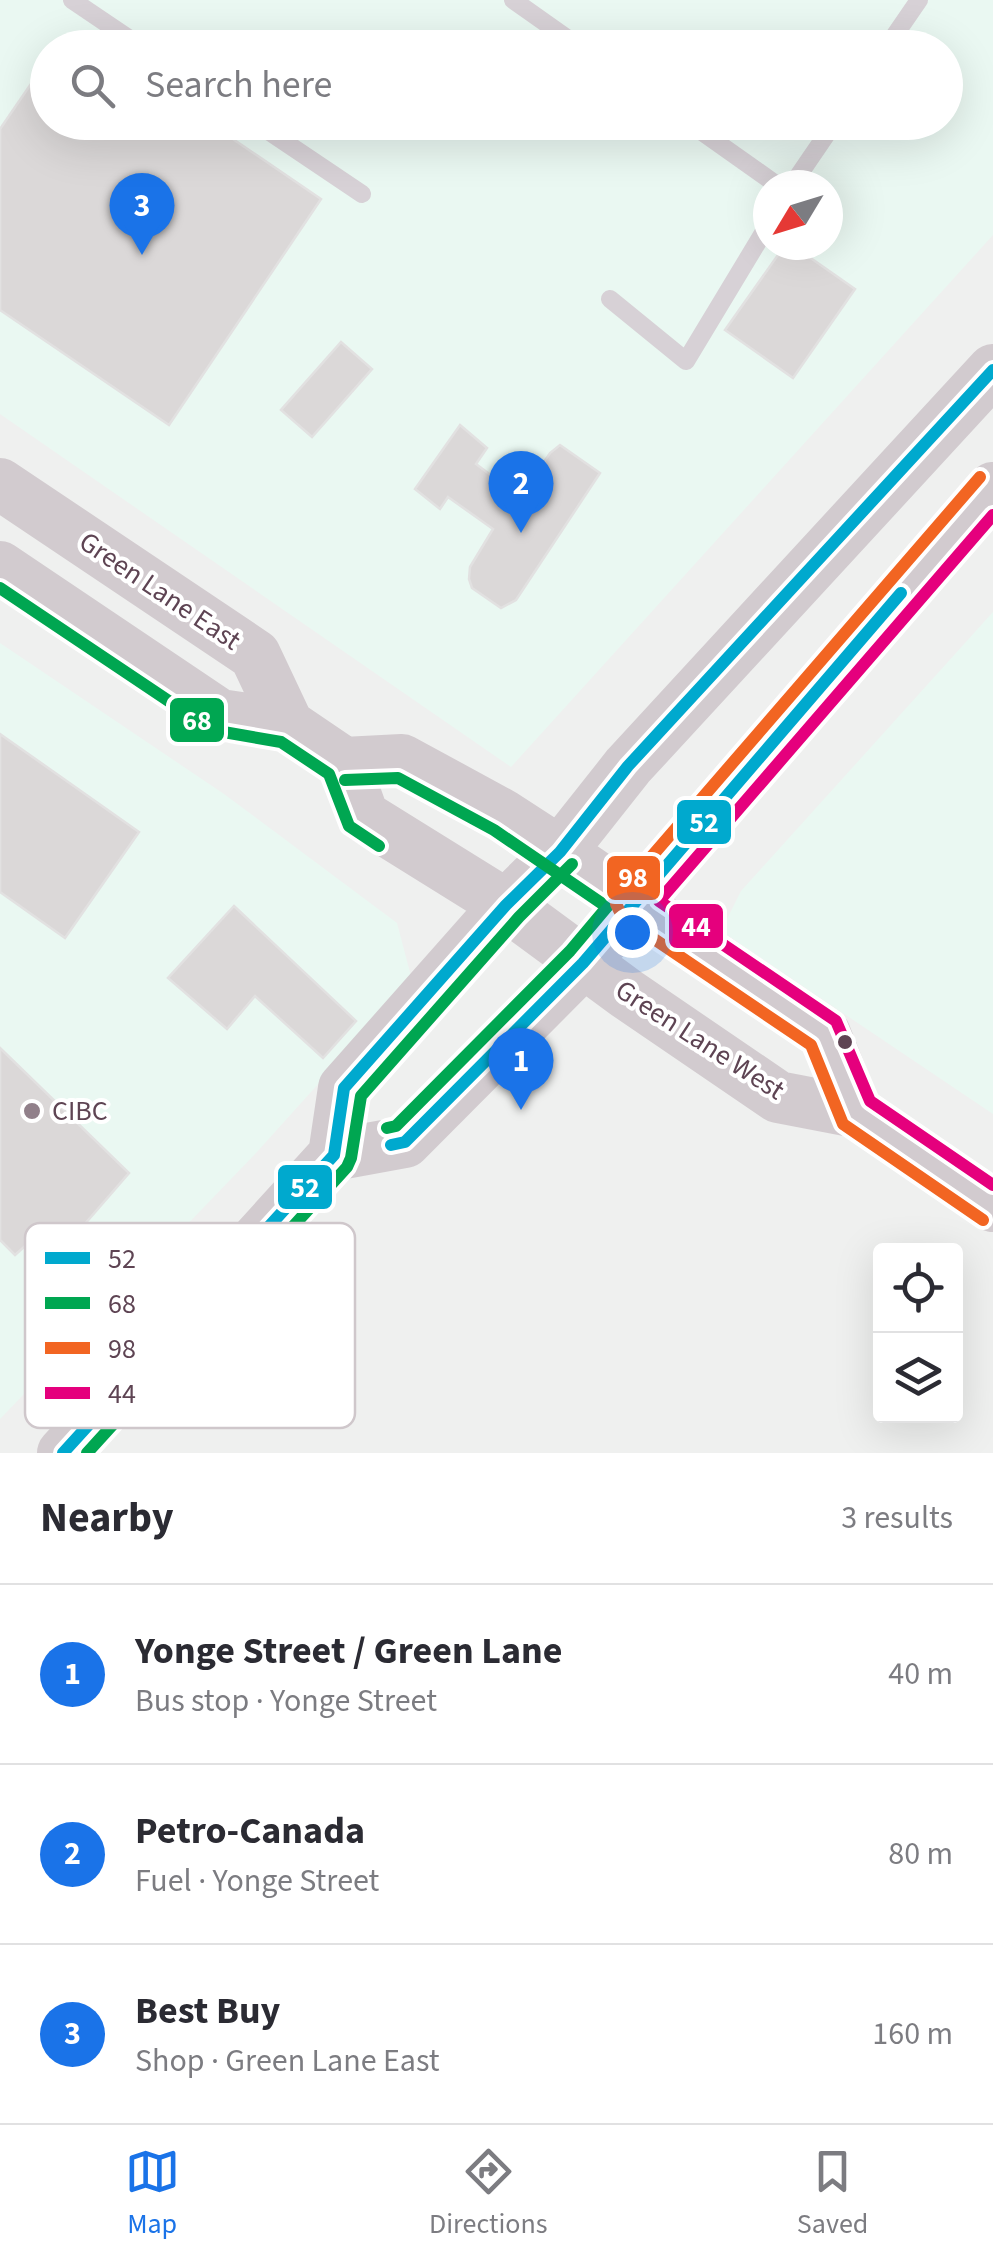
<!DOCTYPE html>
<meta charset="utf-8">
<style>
body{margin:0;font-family:"Source Sans 3",sans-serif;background:#f2f2f3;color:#2b2b33}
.controls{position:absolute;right:30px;bottom:30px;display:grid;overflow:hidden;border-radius:10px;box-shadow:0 10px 40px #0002}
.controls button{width:90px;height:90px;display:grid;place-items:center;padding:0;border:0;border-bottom:2px solid #e1e1e2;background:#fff;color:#2b2b33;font:50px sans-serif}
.compass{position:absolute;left:753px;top:170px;width:90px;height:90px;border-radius:50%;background:#fff;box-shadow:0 10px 40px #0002;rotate:232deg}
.you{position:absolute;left:632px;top:932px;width:35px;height:35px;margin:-25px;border:8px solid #fff;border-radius:50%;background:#1a73e8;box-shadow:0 0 0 15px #1a73e833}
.badge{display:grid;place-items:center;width:65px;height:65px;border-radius:50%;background:#1a73e8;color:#fff;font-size:32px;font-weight:700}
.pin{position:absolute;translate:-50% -82px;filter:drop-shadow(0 2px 5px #0008)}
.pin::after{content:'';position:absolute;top:52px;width:35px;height:30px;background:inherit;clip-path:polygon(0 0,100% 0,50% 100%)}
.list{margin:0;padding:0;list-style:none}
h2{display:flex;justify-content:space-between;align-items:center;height:130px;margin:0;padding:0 40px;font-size:42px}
h2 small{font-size:32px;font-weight:400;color:#7c7c81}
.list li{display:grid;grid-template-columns:65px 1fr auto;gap:30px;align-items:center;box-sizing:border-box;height:180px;padding:0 40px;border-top:2px solid #e1e1e2}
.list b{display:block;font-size:38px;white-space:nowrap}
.list p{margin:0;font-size:32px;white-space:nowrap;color:#7c7c81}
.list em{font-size:32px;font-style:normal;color:#7c7c81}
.icon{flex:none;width:55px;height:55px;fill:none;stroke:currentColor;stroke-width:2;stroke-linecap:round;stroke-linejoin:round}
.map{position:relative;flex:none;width:993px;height:1453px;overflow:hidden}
.search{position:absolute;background:#fff;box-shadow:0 10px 40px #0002;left:30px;right:30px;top:30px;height:110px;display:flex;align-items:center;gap:25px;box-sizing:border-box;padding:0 35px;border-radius:55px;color:#7c7c81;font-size:38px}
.sheet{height:670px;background:#fff}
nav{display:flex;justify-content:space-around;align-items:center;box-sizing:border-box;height:140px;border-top:2px solid #e1e1e2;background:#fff;font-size:28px;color:#7c7c81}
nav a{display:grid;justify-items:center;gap:5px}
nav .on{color:#1a73e8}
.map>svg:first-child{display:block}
</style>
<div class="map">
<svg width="993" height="1453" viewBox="0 0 993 1453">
<rect width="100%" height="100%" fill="#eff0ef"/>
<path fill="#eaf8f2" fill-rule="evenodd" d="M 0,0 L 993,0 L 993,235 L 511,767 L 0,414 ZM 48,48 L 946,48 L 946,122 L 48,122 ZM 768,185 L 828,185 L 828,245 L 768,245 Z
M 993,612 L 993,1114 L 721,931 L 741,891 Z
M 0,643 L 224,794 L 397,923 L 412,980 L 256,1153 L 0,1419 Z"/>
<path fill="#dbd8d8" stroke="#e2e1e1" stroke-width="2.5" d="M 48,59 L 48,122 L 208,122 L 321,199 L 169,425 L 0,310 L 0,129 Z
M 785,245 L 792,245 L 855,289 L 793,378 L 725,330 Z
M 341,342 L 372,369 L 312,437 L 281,410 Z
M 460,425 L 487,448 L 476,464 L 520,497 L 550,453 L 560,445 L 600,473 L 516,600 L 501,608 L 472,588 L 469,579 L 470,567 L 493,529 L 448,497 L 440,509 L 415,489 Z
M 0,734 L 139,832 L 65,938 L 0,892 Z
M 234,906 L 356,1021 L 323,1058 L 255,996 L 227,1029 L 168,978 Z
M 0,1048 L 129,1173 L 70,1241 L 62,1231 L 35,1259 L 24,1247 L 15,1255 L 0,1240 Z"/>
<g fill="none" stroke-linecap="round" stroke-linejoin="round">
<path stroke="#d7d1d6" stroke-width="18" d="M 72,0 L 143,48
M 513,0 L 581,48
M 886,48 L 919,0
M 255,122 L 362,194
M 688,122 L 777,185
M 792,185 L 835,122
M 610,299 L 686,361 L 768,225"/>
<path stroke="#d2cbcf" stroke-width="52" d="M 0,484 L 255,655 L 288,725
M 0,567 L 220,715 L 288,725 L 344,763 L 363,816 L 506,905 L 627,994 L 778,1097 L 856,1112 L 993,1206
M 344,763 L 402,760 L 503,815 L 560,852 L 825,1034 L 856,1112
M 334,1155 L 405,1142 L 583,963 L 993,488
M 63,1453 L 334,1155 L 344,1088 L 506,905 L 560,852 L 628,766 L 993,370"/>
<defs>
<path id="bus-1" d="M 391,1145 L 405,1142 L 583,963 L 901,593
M 63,1453 L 334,1155 L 344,1088 L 506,905 L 560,852 L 628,766 L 993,370"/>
<path id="bus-2" d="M 0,588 L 212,730 L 281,742 L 329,774 L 349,826 L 379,846
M 345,780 L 398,778 L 494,830 L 607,907 L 570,951 L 396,1126 L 387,1128
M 87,1453 L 347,1167 L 351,1158 L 361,1096 L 519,917 L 572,864"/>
<path id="bus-3" d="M 980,477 L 620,893 L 616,904 L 623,918 L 811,1045 L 843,1124 L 983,1220"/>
<path id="bus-4" d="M 993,515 L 659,901 L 836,1021 L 870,1101 L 993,1185"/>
</defs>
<use href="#bus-1" stroke="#fff" stroke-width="20"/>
<use href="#bus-2" stroke="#fff" stroke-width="20"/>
<use href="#bus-3" stroke="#fff" stroke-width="20"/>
<use href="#bus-4" stroke="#fff" stroke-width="20"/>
<use href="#bus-1" stroke="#00a9ce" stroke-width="12"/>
<use href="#bus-2" stroke="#00a651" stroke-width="12"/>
<use href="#bus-3" stroke="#f26522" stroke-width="12"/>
<use href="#bus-4" stroke="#e5007d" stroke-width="12"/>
</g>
<circle fill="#5e4453" stroke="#fff" stroke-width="4" cx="845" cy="1042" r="9"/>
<circle fill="#91808a" stroke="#fff" stroke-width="4" cx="32" cy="1111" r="10"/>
<g text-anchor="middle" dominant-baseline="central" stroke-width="8" stroke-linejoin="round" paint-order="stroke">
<g font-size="28" fill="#5e4453" stroke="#fff">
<text transform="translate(160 591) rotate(34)">Green Lane East</text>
<text transform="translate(700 1040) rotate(33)">Green Lane West</text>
</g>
<g font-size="28" fill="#5e4453" stroke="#fff" text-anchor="start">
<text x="52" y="1111">CIBC</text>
</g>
</g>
<rect x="25" y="1223" width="330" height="205" rx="15" fill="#fff" stroke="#cfc7cb" stroke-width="2.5"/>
<rect x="45" y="1252" width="45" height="12" fill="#00a9ce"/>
<rect x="45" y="1297" width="45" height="12" fill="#00a651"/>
<rect x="45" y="1342" width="45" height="12" fill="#f26522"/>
<rect x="45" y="1387" width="45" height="12" fill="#e5007d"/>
<g font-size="28" fill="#5e4453">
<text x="108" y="1268">52</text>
<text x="108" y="1313">68</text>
<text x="108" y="1358">98</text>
<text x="108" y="1403">44</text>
</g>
<g stroke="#fff" stroke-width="4">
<rect x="168" y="696" width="58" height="48" rx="10" fill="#00a651"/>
<rect x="675" y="798" width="58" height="48" rx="10" fill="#00a9ce"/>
<rect x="605" y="854" width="57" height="48" rx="10" fill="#f26522"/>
<rect x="667" y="902" width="58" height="48" rx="10" fill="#e5007d"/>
<rect x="276" y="1163" width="58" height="48" rx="10" fill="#00a9ce"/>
</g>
<g font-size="28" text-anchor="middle" font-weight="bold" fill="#fff">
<text x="197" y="730">68</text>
<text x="704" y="832">52</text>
<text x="633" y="887">98</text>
<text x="696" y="936">44</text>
<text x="305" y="1197">52</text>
</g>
</svg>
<div class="controls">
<button><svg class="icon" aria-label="locate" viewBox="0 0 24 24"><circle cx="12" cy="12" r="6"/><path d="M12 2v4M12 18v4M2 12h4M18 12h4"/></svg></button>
<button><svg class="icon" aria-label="layers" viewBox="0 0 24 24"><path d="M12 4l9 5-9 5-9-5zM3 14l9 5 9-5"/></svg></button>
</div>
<svg class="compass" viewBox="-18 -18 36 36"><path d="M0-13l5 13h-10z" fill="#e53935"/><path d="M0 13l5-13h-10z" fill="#7c7c81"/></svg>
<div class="you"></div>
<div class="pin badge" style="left:521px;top:1110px">1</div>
<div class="pin badge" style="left:521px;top:533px">2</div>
<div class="pin badge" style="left:142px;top:255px">3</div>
<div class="search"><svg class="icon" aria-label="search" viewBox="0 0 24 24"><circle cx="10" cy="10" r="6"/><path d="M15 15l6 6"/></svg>Search here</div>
</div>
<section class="sheet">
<h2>Nearby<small>3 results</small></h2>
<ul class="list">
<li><span class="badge">1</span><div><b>Yonge Street / Green Lane</b><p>Bus stop · Yonge Street</p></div><em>40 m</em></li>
<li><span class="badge">2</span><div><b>Petro-Canada</b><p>Fuel · Yonge Street</p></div><em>80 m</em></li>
<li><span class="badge">3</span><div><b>Best Buy</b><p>Shop · Green Lane East</p></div><em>160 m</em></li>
</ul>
</section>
<nav>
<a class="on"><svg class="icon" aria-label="map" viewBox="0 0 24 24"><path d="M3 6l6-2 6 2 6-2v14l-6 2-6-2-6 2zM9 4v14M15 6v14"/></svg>Map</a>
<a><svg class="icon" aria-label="directions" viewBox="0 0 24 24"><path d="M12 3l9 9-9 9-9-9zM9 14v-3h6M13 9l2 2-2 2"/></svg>Directions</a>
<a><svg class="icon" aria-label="saved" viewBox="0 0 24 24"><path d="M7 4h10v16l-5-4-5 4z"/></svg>Saved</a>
</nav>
